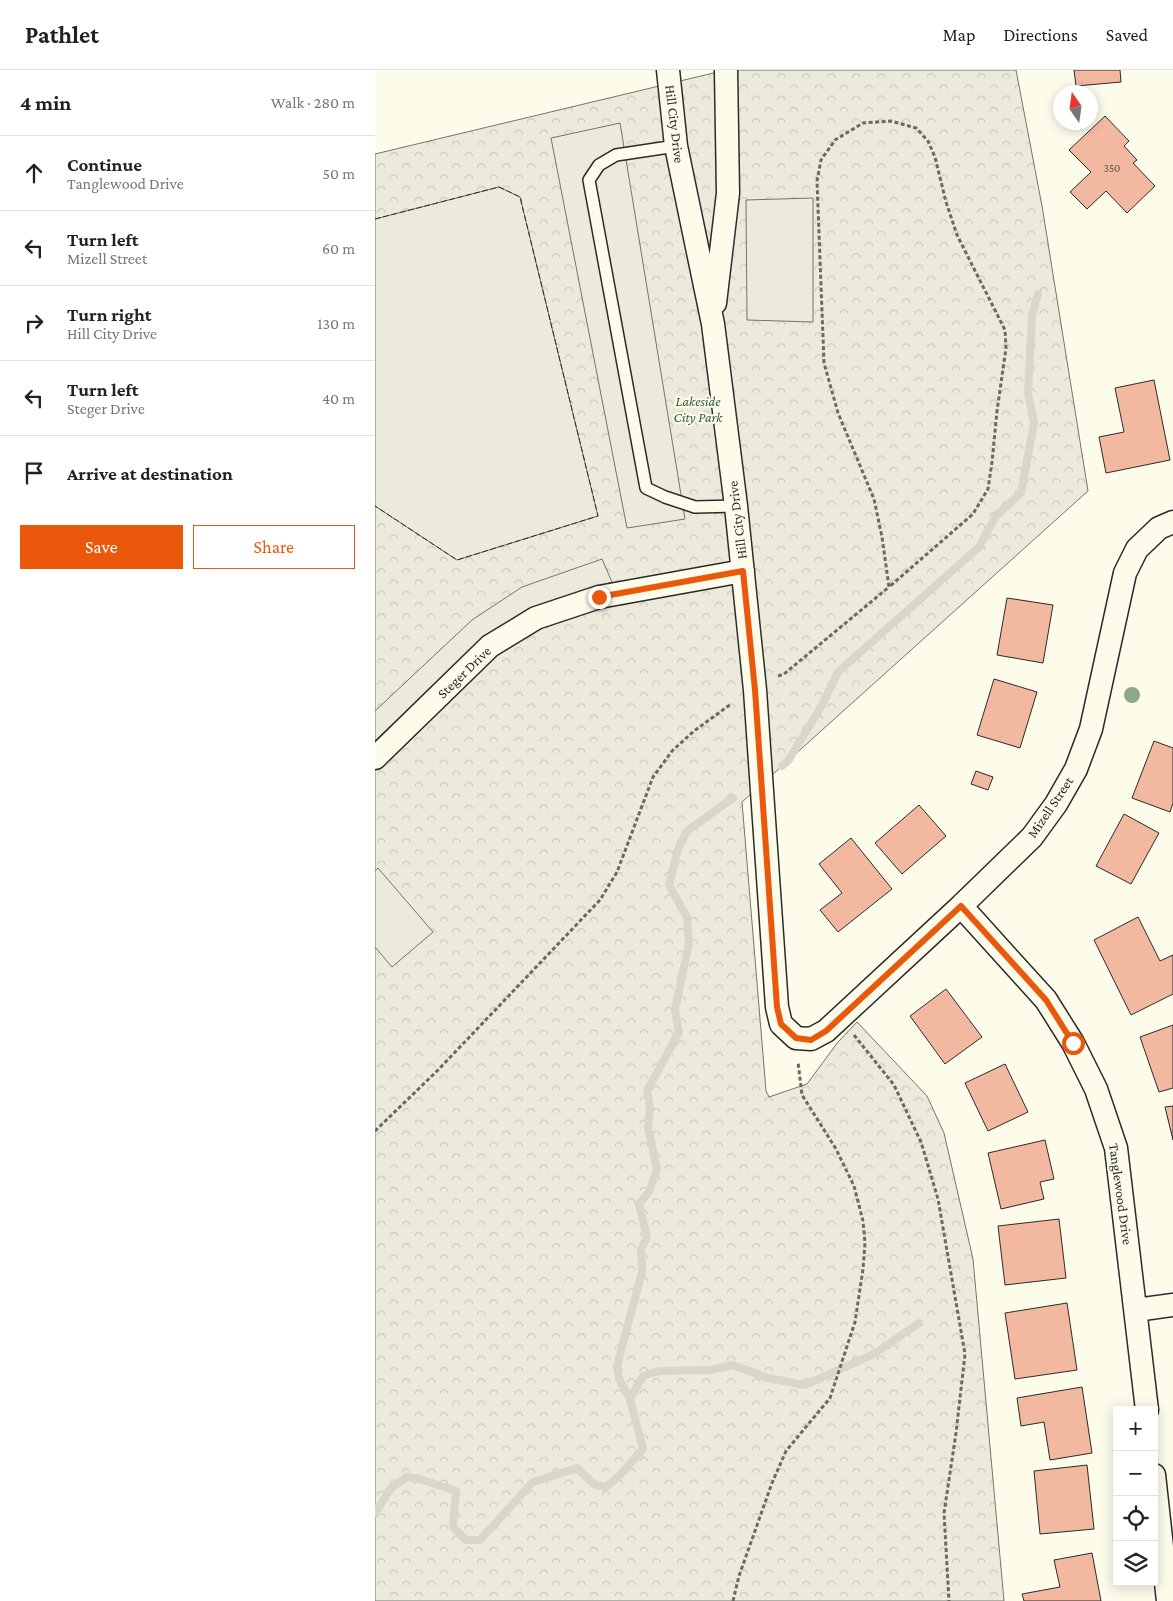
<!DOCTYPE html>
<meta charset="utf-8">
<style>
body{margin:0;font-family:"Crimson Pro",serif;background:#f6f6f6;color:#222}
.controls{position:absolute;right:15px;bottom:15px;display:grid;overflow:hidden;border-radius:0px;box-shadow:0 2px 12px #0003}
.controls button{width:45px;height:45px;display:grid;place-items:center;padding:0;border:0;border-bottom:1px solid #e0e0e0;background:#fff;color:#222;font:25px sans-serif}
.compass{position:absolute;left:678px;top:15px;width:45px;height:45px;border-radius:50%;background:#fff;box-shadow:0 2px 12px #0003;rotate:347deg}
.stop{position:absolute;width:15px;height:15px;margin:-11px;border:4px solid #ea580c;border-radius:50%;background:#fff}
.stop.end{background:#ea580c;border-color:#fff;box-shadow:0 1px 5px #0008}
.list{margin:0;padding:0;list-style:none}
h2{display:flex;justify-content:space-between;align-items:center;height:65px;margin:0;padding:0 20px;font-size:21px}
h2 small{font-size:16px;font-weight:400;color:#767676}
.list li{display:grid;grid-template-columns:32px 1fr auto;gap:15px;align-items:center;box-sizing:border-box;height:75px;padding:0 20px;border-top:1px solid #e0e0e0}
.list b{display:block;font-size:19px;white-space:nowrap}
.list p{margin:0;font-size:16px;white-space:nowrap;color:#767676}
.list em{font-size:16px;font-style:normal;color:#767676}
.actions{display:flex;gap:10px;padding:15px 20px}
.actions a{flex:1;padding:11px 0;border:1px solid #ea580c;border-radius:0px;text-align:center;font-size:18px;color:#ea580c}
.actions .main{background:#ea580c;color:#fff}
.icon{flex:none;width:28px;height:28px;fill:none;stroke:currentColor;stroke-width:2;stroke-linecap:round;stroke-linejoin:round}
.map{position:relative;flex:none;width:798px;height:1531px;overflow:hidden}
header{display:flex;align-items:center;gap:30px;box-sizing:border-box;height:70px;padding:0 25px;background:#fff;border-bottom:1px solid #e0e0e0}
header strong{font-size:24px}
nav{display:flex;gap:28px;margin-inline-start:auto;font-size:18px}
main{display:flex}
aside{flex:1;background:#fff}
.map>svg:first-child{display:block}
</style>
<header>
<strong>Pathlet</strong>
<nav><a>Map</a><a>Directions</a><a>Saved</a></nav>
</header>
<main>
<aside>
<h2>4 min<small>Walk · 280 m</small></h2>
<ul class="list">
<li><svg class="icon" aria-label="ahead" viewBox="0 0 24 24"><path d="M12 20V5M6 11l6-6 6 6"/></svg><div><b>Continue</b><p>Tanglewood Drive</p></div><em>50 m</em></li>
<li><svg class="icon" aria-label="left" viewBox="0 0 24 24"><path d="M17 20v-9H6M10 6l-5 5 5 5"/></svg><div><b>Turn left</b><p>Mizell Street</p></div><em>60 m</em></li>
<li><svg class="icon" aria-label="right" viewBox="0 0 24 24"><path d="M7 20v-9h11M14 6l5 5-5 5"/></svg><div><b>Turn right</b><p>Hill City Drive</p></div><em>130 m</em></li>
<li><svg class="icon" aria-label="left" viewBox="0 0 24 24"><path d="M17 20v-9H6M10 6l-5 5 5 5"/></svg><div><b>Turn left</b><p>Steger Drive</p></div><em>40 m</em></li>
<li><svg class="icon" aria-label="arrive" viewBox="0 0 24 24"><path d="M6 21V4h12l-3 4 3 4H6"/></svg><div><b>Arrive at destination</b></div></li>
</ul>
<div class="actions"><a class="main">Save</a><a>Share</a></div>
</aside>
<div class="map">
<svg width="798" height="1531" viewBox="0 0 798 1531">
<defs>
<pattern id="park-crowns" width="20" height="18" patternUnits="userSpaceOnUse" patternTransform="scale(1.25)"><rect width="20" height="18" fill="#ecebdb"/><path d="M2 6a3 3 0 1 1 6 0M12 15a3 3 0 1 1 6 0" fill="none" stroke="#cbcabc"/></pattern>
</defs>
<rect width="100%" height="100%" fill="#fdfbea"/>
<path fill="url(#park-crowns)" stroke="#74746e" d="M 351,0 L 641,0 L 667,136 L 713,421 L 367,732 L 391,1021 L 394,1027 L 432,1014 L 463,972 L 482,952 L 552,1026 L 569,1063 L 598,1189 L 629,1531 L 0,1531 L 0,84 Z"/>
<path fill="#ecebdb" stroke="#74746e" d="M 124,117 L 145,127 L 223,446 L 82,490 L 0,436 L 0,149 Z
M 3,798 L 58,862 L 17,897 L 0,877 L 0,801 Z"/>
<path fill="#eceadb" stroke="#74746e" d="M 245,53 L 310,449 L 252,458 L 176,68 Z
M 438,128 L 438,252 L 372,250 L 371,130 Z
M 227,489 L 237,512 L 151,542 L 103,573 L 0,671 L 0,641 L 97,550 L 147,517 Z"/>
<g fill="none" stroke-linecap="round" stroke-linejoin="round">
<path stroke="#d8d7c9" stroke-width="8" d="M 407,696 L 413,691 L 446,637 L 463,602 L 604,477 L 621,446 L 646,423 L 659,353 L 653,323 L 657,246 L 663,224
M 255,1329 L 268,1306 L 284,1301 L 335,1300 L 358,1295 L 393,1308 L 430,1315 L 499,1284 L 544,1253
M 0,1443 L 16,1418 L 32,1407 L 45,1409 L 81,1421 L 78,1457 L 91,1470 L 105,1470 L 158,1412 L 202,1398 L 220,1415 L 231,1417 L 244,1406 L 268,1379 L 255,1329 L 244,1309 L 242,1296 L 267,1202 L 266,1179 L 272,1167 L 264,1134 L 274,1122 L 282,1100 L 273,1057 L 275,1037 L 272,1021 L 304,962 L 300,940 L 314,873 L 312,847 L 294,815 L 303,779 L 312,761 L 358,728"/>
</g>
<path fill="#f2b8a0" stroke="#2b2b2b" d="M 699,0 L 745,0 L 746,12 L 701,16 Z
M 730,46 L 754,71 L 749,76 L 762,90 L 758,93 L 780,116 L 752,143 L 731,121 L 712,139 L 695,122 L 716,102 L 694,80 Z
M 779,310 L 795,390 L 731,403 L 724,367 L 749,362 L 740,318 Z
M 632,528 L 678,535 L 668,593 L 622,585 Z
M 619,609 L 662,622 L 645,678 L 602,665 Z
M 779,671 L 798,678 L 798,733 L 795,742 L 757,728 Z
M 601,701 L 618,707 L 613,720 L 596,714 Z
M 544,735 L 571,766 L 527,804 L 500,773 Z
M 749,744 L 784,763 L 756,814 L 721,796 Z
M 476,768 L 517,819 L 463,862 L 445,840 L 467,823 L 444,794 Z
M 763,847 L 785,891 L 798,885 L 798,924 L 756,945 L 719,870 Z
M 571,919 L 607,967 L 570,994 L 535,946 Z
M 798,955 L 798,1018 L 784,1022 L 765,967 Z
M 630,994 L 653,1042 L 613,1061 L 590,1013 Z
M 798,1036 L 798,1070 L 790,1037 Z
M 670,1070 L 679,1109 L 665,1112 L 669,1129 L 626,1139 L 613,1083 Z
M 684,1149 L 691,1208 L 630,1215 L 623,1156 Z
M 692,1233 L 702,1300 L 640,1309 L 630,1243 Z
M 707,1317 L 717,1383 L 675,1390 L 669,1352 L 646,1356 L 642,1328 Z
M 712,1395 L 719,1459 L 665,1464 L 659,1401 Z
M 717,1483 L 726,1531 L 649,1531 L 647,1524 L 685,1517 L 679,1490 Z"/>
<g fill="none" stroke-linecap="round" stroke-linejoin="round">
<defs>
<path id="service" d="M 301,76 L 241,85 L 224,95 L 214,110 L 271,418 L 290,427 L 320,437 L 361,436"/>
<path id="minor" d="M 293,0 L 301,76 L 338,254 L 361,436 L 380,620 L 402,937 L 406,954 L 421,968 L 436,969 L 451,961 L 586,836 L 657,767 L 681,734 L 701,699 L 716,659 L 750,503 L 762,479 L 784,458 L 798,452
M 340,233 L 353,123 L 351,0
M 0,688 L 115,576 L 161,548 L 224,527 L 368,501
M 586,836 L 671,930 L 698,973 L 721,1019 L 741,1078 L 772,1340
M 761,1240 L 798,1235
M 779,1405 L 793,1531"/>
</defs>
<use href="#service" stroke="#2b2b2b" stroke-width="14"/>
<use href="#minor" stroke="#2b2b2b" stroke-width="25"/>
<path stroke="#6a6964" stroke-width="3" stroke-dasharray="4 2.5" stroke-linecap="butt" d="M 403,606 L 409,604 L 514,517 L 507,467 L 499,429 L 463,343 L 449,293 L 442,111 L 446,90 L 460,70 L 488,53 L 516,51 L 541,58 L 553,71 L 560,87 L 571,132 L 582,165 L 630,260 L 631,278 L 622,341 L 617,392 L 613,419 L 598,444 L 514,517
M 479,965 L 519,1015 L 546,1072 L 563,1129 L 590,1284 L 581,1363 L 569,1443 L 574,1531
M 0,1061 L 63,1000 L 225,830 L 242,802 L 278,707 L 297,681 L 319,661 L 356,634
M 358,1531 L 364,1506 L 397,1413 L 411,1381 L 455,1328 L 480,1252 L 488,1199 L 490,1173 L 488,1151 L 479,1116 L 461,1079 L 427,1025 L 423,992"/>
<use href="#service" stroke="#fdfbea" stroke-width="11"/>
<use href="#minor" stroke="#fdfbea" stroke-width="22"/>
<path stroke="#2b2b2b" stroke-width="1" stroke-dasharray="6 2.5" stroke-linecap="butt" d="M 0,149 L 124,117 L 145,127 L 223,446 L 82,490 L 0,436"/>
</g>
<circle fill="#8ea78a" cx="757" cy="625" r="8"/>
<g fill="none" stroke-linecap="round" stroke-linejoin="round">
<path stroke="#ea580c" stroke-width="6" d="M 224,527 L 368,501 L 380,620 L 402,937 L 406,954 L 421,968 L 436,970 L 451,961 L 586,836 L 671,930 L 698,973"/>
</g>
<g text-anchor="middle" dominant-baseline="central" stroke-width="4" stroke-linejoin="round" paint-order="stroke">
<g font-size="11" fill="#5d4e48">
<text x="737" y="98">350</text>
</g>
<g font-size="14" fill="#2b2b2b" stroke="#fdfbea">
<text transform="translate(300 54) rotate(83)">Hill City Drive</text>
<text transform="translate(362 450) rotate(-97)">Hill City Drive</text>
<text transform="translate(89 602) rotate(-44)">Steger Drive</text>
<text transform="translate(675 737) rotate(-56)">Mizell Street</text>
<text transform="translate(746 1124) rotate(82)">Tanglewood Drive</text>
</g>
<g font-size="14" font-style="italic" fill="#34623c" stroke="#fdfbea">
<text x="323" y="331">Lakeside<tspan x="323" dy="16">City Park</tspan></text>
</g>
</g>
</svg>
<div class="controls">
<button>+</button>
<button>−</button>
<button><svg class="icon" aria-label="locate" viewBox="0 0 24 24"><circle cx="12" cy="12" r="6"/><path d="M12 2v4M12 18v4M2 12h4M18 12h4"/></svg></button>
<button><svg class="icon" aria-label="layers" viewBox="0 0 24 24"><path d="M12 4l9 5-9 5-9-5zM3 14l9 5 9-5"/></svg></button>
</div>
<svg class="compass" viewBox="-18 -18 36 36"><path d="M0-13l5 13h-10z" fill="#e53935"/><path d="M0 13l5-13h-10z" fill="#767676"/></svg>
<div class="stop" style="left:698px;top:973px"></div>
<div class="stop end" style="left:224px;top:527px"></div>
</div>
</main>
